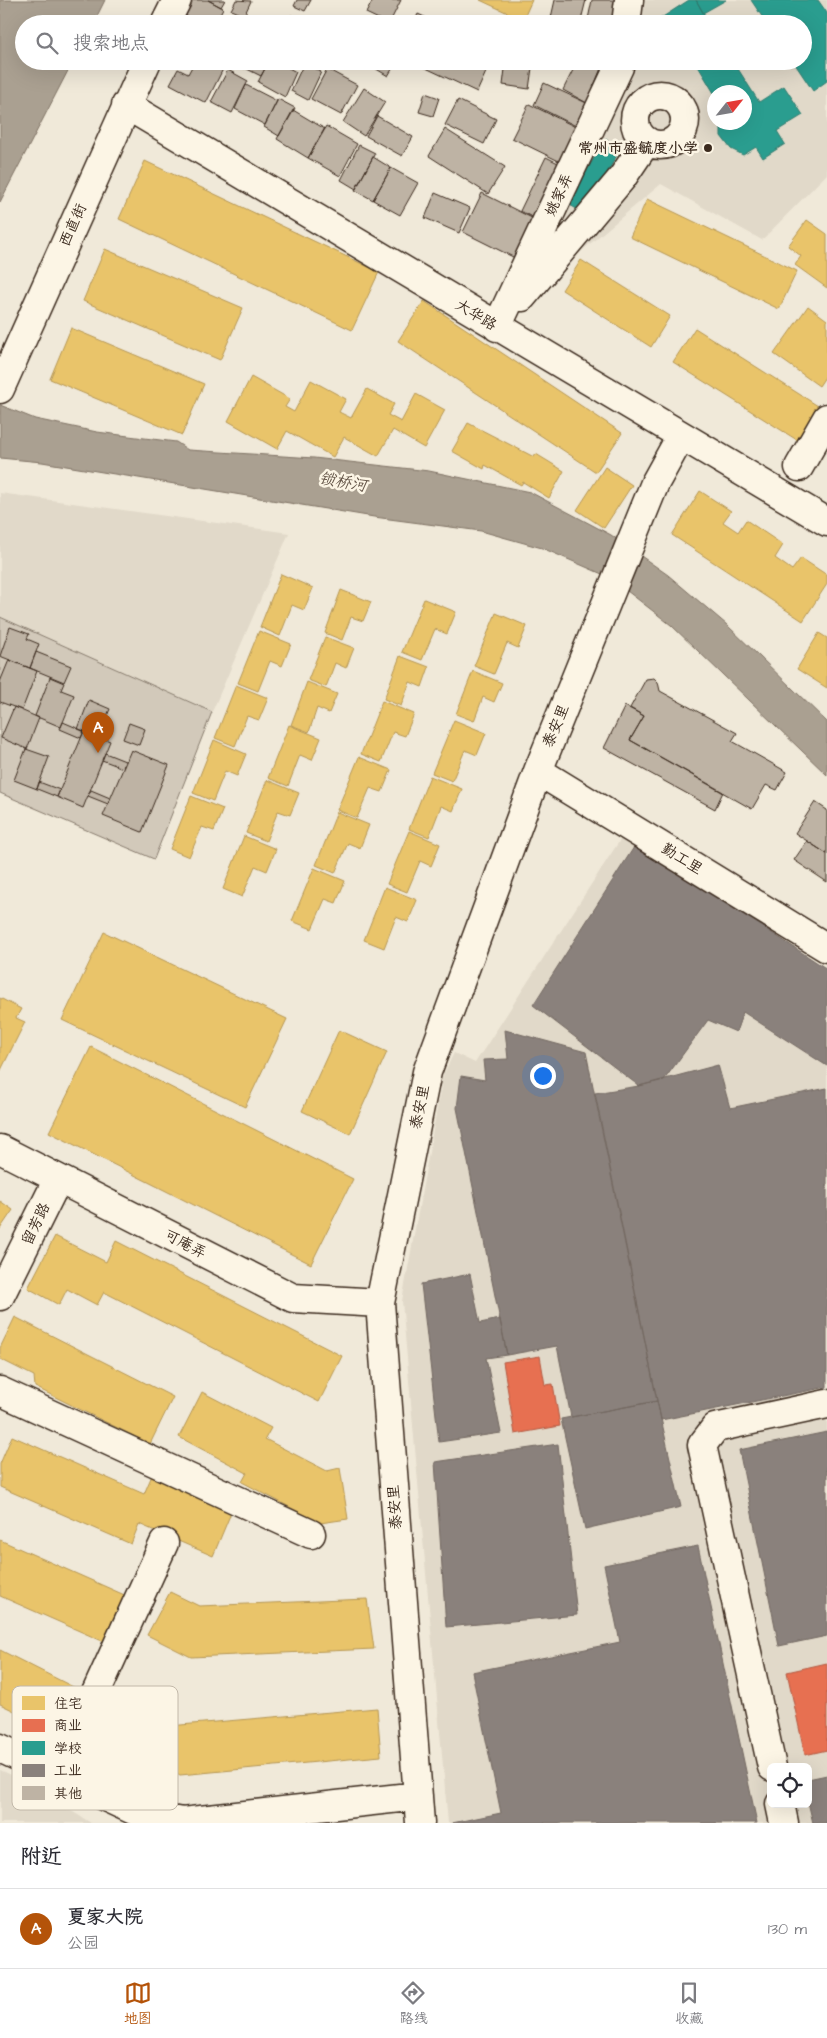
<!DOCTYPE html>
<html lang="zh">
<meta charset="utf-8">
<style>
body{margin:0;font-family:"Architects Daughter","LXGW WenKai TC",sans-serif;background:#f2f2f3;color:#2b2b33}
.controls{position:absolute;right:15px;bottom:15px;display:grid;overflow:hidden;border-radius:8px;box-shadow:0 5px 20px #0002}
.controls button{width:45px;height:45px;display:grid;place-items:center;padding:0;border:0;border-bottom:1px solid #e1e1e2;background:#fff;color:#2b2b33;font:25px sans-serif}
.compass{position:absolute;left:707px;top:85px;width:45px;height:45px;border-radius:50%;background:#fff;box-shadow:0 5px 20px #0002;rotate:59deg}
.you{position:absolute;left:542px;top:1075px;width:18px;height:18px;margin:-12px;border:4px solid #fff;border-radius:50%;background:#1a73e8;box-shadow:0 0 0 8px #1a73e833}
.badge{display:grid;place-items:center;width:32px;height:32px;border-radius:50%;background:#b45309;color:#fff;font-size:16px;font-weight:700}
.pin{position:absolute;translate:-50% -41px;filter:drop-shadow(0 1px 2px #0008)}
.pin::after{content:'';position:absolute;top:26px;width:18px;height:15px;background:inherit;clip-path:polygon(0 0,100% 0,50% 100%)}
.list{margin:0;padding:0;list-style:none}
h2{display:flex;justify-content:space-between;align-items:center;height:65px;margin:0;padding:0 20px;font-size:21px}
h2 small{font-size:16px;font-weight:400;color:#7c7c81}
.list li{display:grid;grid-template-columns:32px 1fr auto;gap:15px;align-items:center;box-sizing:border-box;height:80px;padding:0 20px;border-top:1px solid #e1e1e2}
.list b{display:block;font-size:19px;white-space:nowrap}
.list p{margin:0;font-size:16px;white-space:nowrap;color:#7c7c81}
.list em{font-size:16px;font-style:normal;color:#7c7c81}
.icon{flex:none;width:28px;height:28px;fill:none;stroke:currentColor;stroke-width:2;stroke-linecap:round;stroke-linejoin:round}
.map{position:relative;flex:none;width:827px;height:1823px;overflow:hidden}
.search{position:absolute;background:#fff;box-shadow:0 5px 20px #0002;left:15px;right:15px;top:15px;height:55px;display:flex;align-items:center;gap:12px;box-sizing:border-box;padding:0 18px;border-radius:28px;color:#7c7c81;font-size:19px}
.sheet{height:145px;background:#fff}
nav{display:flex;justify-content:space-around;align-items:center;box-sizing:border-box;height:70px;border-top:1px solid #e1e1e2;background:#fff;font-size:14px;color:#7c7c81}
nav a{display:grid;justify-items:center;gap:2px}
nav .on{color:#b45309}
.map>svg:first-child{display:block}
</style>
<div class="map">
<svg width="827" height="1823" viewBox="0 0 827 1823">
<rect width="100%" height="100%" fill="#f0e9d9"/>
<filter id="ink" filterUnits="userSpaceOnUse"><feTurbulence type="fractalNoise" baseFrequency=".02" numOctaves="2"/><feDisplacementMap in="SourceGraphic" scale="10" xChannelSelector="R" yChannelSelector="G"/><feConvolveMatrix kernelMatrix="1 2 1 2 8 2 1 2 1" color-interpolation-filters="sRGB"/></filter>
<g filter="url(#ink)">
<path fill="#e1d9c9" fill-rule="evenodd" d="M 635,0 L 827,0 L 827,174 L 762,240 L 661,184 L 547,280 L 534,274 L 625,61 L 803,61 L 803,24 L 631,24 ZM 714,92 L 744,92 L 744,122 L 714,122 Z
M 0,493 L 289,533 L 212,712 L 0,617 Z
M 622,837 L 827,969 L 827,1823 L 448,1823 L 402,1301 L 443,1075 L 454,1053 L 475,1063 ZM 771,1767 L 808,1767 L 808,1804 L 771,1804 Z
M 0,1770 L 16,1777 L 91,1823 L 0,1823 Z"/>
<path fill="#d2c9ba" stroke="#867a6c" d="M 0,617 L 212,712 L 154,859 L 0,793 Z"/>
<path fill="#aaa091" stroke="#7e7163" d="M 0,0 L 105,0 L 93,24 L 24,24 L 24,61 L 73,61 L 0,202 Z
M 0,405 L 35,419 L 97,432 L 176,442 L 188,450 L 314,458 L 429,471 L 530,492 L 611,535 L 668,575 L 727,625 L 827,722 L 827,775 L 671,625 L 609,577 L 542,548 L 481,531 L 374,517 L 42,462 L 0,458 Z"/>
<path fill="#e9c46a" stroke="#b59653" d="M 480,0 L 532,0 L 523,20 Z
M 145,161 L 379,272 L 352,330 L 119,219 Z
M 647,199 L 797,271 L 779,309 L 630,237 Z
M 807,220 L 827,234 L 827,288 L 795,265 L 801,256 L 788,246 Z
M 105,249 L 243,308 L 220,360 L 83,301 Z
M 581,260 L 670,316 L 651,347 L 562,290 Z
M 424,301 L 622,433 L 596,472 L 398,341 Z
M 808,306 L 827,320 L 827,374 L 819,386 L 774,354 Z
M 71,328 L 204,384 L 182,435 L 50,379 Z
M 695,328 L 818,406 L 797,440 L 673,362 Z
M 251,377 L 290,399 L 285,407 L 294,412 L 311,380 L 346,399 L 339,412 L 351,418 L 367,389 L 394,404 L 388,415 L 401,422 L 416,394 L 445,410 L 424,448 L 393,430 L 378,456 L 344,437 L 333,457 L 287,431 L 277,449 L 228,421 Z
M 468,423 L 534,457 L 536,454 L 564,471 L 549,498 L 523,482 L 521,485 L 485,465 L 484,469 L 452,451 Z
M 605,467 L 632,485 L 604,528 L 577,510 Z
M 700,491 L 731,511 L 723,522 L 738,532 L 746,520 L 783,545 L 775,558 L 792,570 L 801,558 L 827,575 L 827,584 L 803,621 L 672,535 Z
M 281,574 L 313,588 L 304,610 L 292,605 L 280,636 L 260,627 Z
M 341,590 L 371,602 L 363,621 L 351,617 L 342,640 L 325,633 Z
M 424,599 L 456,612 L 447,634 L 435,629 L 422,660 L 402,652 Z
M 496,613 L 527,626 L 518,648 L 507,643 L 494,674 L 474,666 Z
M 259,631 L 291,644 L 282,666 L 270,661 L 258,691 L 238,683 Z
M 819,633 L 827,638 L 827,688 L 797,669 Z
M 325,637 L 354,648 L 346,668 L 335,663 L 326,687 L 308,680 Z
M 400,656 L 429,667 L 422,687 L 410,682 L 401,706 L 384,699 Z
M 473,671 L 502,683 L 494,702 L 483,697 L 474,721 L 456,714 Z
M 307,682 L 337,694 L 329,713 L 317,708 L 309,732 L 291,725 Z
M 236,685 L 268,698 L 259,720 L 247,716 L 235,746 L 215,738 Z
M 382,701 L 414,714 L 405,736 L 393,732 L 381,762 L 361,754 Z
M 454,720 L 486,733 L 477,755 L 465,750 L 452,781 L 432,773 Z
M 289,725 L 321,738 L 312,760 L 300,755 L 288,786 L 268,778 Z
M 214,740 L 246,754 L 237,776 L 225,771 L 213,801 L 193,793 Z
M 359,757 L 391,770 L 382,792 L 370,788 L 357,818 L 337,810 Z
M 430,776 L 462,789 L 453,811 L 441,806 L 429,837 L 409,829 Z
M 267,780 L 299,793 L 290,815 L 278,811 L 266,841 L 246,833 Z
M 191,796 L 223,809 L 214,831 L 202,827 L 189,857 L 170,849 Z
M 337,812 L 369,825 L 360,848 L 348,843 L 335,873 L 316,865 Z
M 409,831 L 440,844 L 431,866 L 420,861 L 407,892 L 387,884 Z
M 244,836 L 276,849 L 267,871 L 255,866 L 242,897 L 223,889 Z
M 314,868 L 345,881 L 336,903 L 325,899 L 312,929 L 292,921 Z
M 385,887 L 417,900 L 408,922 L 396,917 L 384,948 L 364,940 Z
M 104,932 L 287,1019 L 245,1107 L 62,1020 Z
M 0,998 L 21,1009 L 16,1018 L 25,1022 L 0,1072 Z
M 339,1030 L 387,1052 L 350,1134 L 302,1111 Z
M 91,1047 L 353,1179 L 311,1264 L 49,1132 Z
M 0,1201 L 13,1210 L 0,1229 Z
M 55,1236 L 106,1262 L 116,1241 L 342,1356 L 319,1402 L 104,1292 L 97,1305 L 67,1289 L 59,1305 L 28,1288 Z
M 15,1317 L 173,1397 L 150,1444 L 35,1387 L 34,1376 L 0,1359 L 0,1348 Z
M 202,1392 L 271,1428 L 265,1439 L 327,1471 L 340,1468 L 348,1519 L 320,1523 L 242,1482 L 247,1473 L 179,1437 Z
M 12,1436 L 144,1494 L 153,1473 L 233,1508 L 213,1556 L 139,1524 L 131,1544 L 0,1487 L 0,1464 Z
M 0,1540 L 129,1597 L 109,1644 L 0,1596 Z
M 170,1592 L 199,1606 L 367,1599 L 374,1649 L 191,1657 L 147,1635 Z
M 0,1650 L 87,1694 L 66,1736 L 0,1704 Z
M 128,1694 L 165,1714 L 160,1721 L 169,1726 L 377,1708 L 381,1756 L 180,1775 L 101,1732 L 117,1699 L 124,1702 Z"/>
<path fill="#e76f51" stroke="#b35a42" d="M 540,1356 L 545,1385 L 553,1384 L 560,1426 L 515,1434 L 503,1362 Z
M 827,1663 L 827,1750 L 805,1755 L 787,1672 Z"/>
<path fill="#2a9d8f" stroke="#2f7a6d" d="M 689,0 L 696,0 L 710,24 L 652,24 Z
M 696,0 L 726,0 L 703,13 Z
M 751,0 L 818,0 L 827,13 L 827,81 L 813,91 L 793,61 L 803,61 L 803,24 L 767,24 Z
M 695,61 L 733,61 L 759,102 L 784,86 L 803,115 L 777,131 L 785,144 L 763,158 L 756,147 L 743,155 L 731,149 L 721,136 L 721,125 L 722,122 L 744,122 L 744,92 L 714,93 Z
M 605,139 L 621,148 L 584,213 L 568,204 Z"/>
<path fill="#8a817c" stroke="#726760" d="M 636,844 L 827,969 L 827,1066 L 743,1012 L 736,1032 L 708,1020 L 664,1080 L 639,1086 L 533,1005 Z
M 505,1030 L 586,1052 L 657,1401 L 571,1417 L 557,1346 L 507,1355 L 457,1108 L 461,1076 L 485,1080 L 483,1060 L 508,1059 Z
M 718,1065 L 730,1108 L 827,1088 L 827,1387 L 661,1420 L 595,1093 L 639,1086 Z
M 470,1274 L 480,1323 L 500,1319 L 507,1355 L 486,1358 L 501,1433 L 439,1442 L 421,1284 Z
M 657,1401 L 681,1507 L 585,1529 L 561,1419 Z
M 827,1432 L 827,1636 L 779,1646 L 739,1450 Z
M 558,1444 L 577,1615 L 446,1627 L 435,1462 Z
M 698,1546 L 757,1823 L 452,1823 L 501,1813 L 472,1672 L 620,1642 L 604,1565 Z
M 827,1775 L 827,1823 L 813,1823 L 808,1802 L 808,1779 Z"/>
<path fill="#beb3a4" stroke="#3b2a1e" d="M 190,0 L 208,0 L 223,8 L 215,24 L 201,24 L 183,14 Z
M 208,0 L 225,0 L 221,7 Z
M 236,0 L 251,1 L 244,16 L 231,10 Z
M 297,0 L 311,0 L 305,11 L 294,6 Z
M 373,0 L 401,0 L 389,24 L 366,13 Z
M 555,0 L 586,0 L 580,24 L 550,22 Z
M 592,0 L 618,0 L 613,24 L 587,24 Z
M 418,14 L 440,24 L 413,24 Z
M 291,15 L 309,24 L 287,24 Z
M 226,16 L 239,23 L 239,24 L 222,24 Z
M 181,17 L 195,24 L 178,24 Z
M 195,61 L 207,61 L 223,69 L 206,103 L 170,84 L 178,69 L 188,74 Z
M 230,61 L 248,61 L 245,69 Z
M 248,61 L 269,61 L 261,76 L 245,68 Z
M 269,61 L 276,61 L 296,72 L 285,97 L 258,82 Z
M 363,61 L 397,61 L 388,76 Z
M 411,61 L 491,61 L 477,92 Z
M 506,61 L 533,61 L 529,89 L 503,85 Z
M 564,61 L 604,61 L 587,103 L 563,90 L 574,68 L 564,65 Z
M 304,63 L 321,72 L 308,100 L 291,91 Z
M 327,69 L 357,85 L 341,115 L 311,99 Z
M 228,70 L 248,81 L 232,113 L 211,102 Z
M 544,83 L 595,107 L 584,130 L 534,105 Z
M 246,85 L 277,101 L 265,125 L 235,109 Z
M 364,88 L 385,102 L 364,136 L 343,122 Z
M 425,93 L 439,98 L 433,116 L 419,112 Z
M 278,99 L 295,108 L 279,136 L 264,127 Z
M 458,100 L 496,119 L 484,144 L 445,125 Z
M 529,104 L 584,131 L 567,165 L 512,138 Z
M 293,110 L 325,129 L 308,158 L 277,139 Z
M 377,116 L 413,137 L 402,156 L 366,136 Z
M 326,126 L 357,144 L 340,176 L 308,158 Z
M 445,129 L 505,167 L 488,194 L 429,156 Z
M 359,145 L 375,153 L 356,189 L 341,180 Z
M 373,157 L 391,168 L 373,200 L 355,190 Z
M 546,157 L 566,167 L 540,221 L 520,211 Z
M 391,168 L 418,183 L 400,215 L 373,200 Z
M 435,193 L 470,208 L 459,233 L 425,218 Z
M 482,193 L 538,221 L 519,260 L 463,232 Z
M 10,627 L 29,634 L 27,639 L 39,644 L 30,668 L 0,656 Z
M 36,652 L 71,666 L 64,682 L 30,668 Z
M 9,660 L 37,671 L 22,710 L 0,702 L 0,682 Z
M 50,677 L 64,683 L 61,690 L 74,695 L 61,727 L 35,716 Z
M 654,678 L 658,682 L 660,691 L 737,733 L 732,741 L 787,772 L 777,790 L 766,785 L 752,809 L 630,740 L 644,716 L 630,708 L 646,679 Z
M 89,700 L 110,709 L 98,737 L 78,729 Z
M 625,706 L 644,716 L 630,740 L 723,792 L 715,809 L 604,748 Z
M 14,707 L 39,718 L 27,749 L 1,738 Z
M 63,722 L 84,731 L 81,738 L 60,729 Z
M 129,723 L 145,729 L 139,745 L 123,739 Z
M 84,731 L 110,741 L 83,808 L 57,797 Z
M 26,749 L 49,757 L 37,789 L 14,780 Z
M 131,750 L 169,765 L 142,832 L 103,816 Z
M 105,753 L 125,761 L 123,768 L 102,760 Z
M 39,782 L 60,790 L 57,797 L 37,789 Z
M 91,790 L 110,798 L 108,804 L 88,796 Z
M 815,802 L 827,810 L 827,854 L 795,833 Z
M 807,841 L 827,854 L 827,882 L 794,860 Z"/>
<g fill="none" stroke-linecap="round" stroke-linejoin="round">
<defs>
<path id="minor" d="M 165,24 L 177,0
M 626,24 L 629,0
M635 120a25 25 0 1 1 50 0a25 25 0 1 1-50 0Z
M 126,105 L 827,522
M 522,297 L 622,178 L 647,141
M 497,327 L 619,67 L 620,61
M 0,389 L 147,61
M 799,467 L 827,418
M 538,771 L 827,948
M 0,1149 L 293,1298 L 380,1303
M 0,1296 L 58,1179
M 0,1391 L 311,1534
M 0,1748 L 144,1815 L 182,1822 L 418,1796
M 772,1767 L 702,1445 L 715,1428 L 827,1404
M 59,1774 L 164,1543
M 780,1804 L 784,1823
M 420,1823 L 380,1303 L 427,1072 L 538,771 L 655,483 L 681,436"/>
</defs>
<use href="#minor" stroke="#3b2a1e" stroke-width="31"/>
<use href="#minor" stroke="#fcf5e5" stroke-width="28"/>
</g>
</g>
<circle fill="#3b2a1e" stroke="#fcf5e5" stroke-width="2" cx="708" cy="148" r="5"/>
<g text-anchor="middle" dominant-baseline="central" stroke-width="5" stroke-linejoin="round" paint-order="stroke">
<g font-size="15" font-weight="bold" fill="#3b2a1e" stroke="#fcf5e5" text-anchor="end">
<text x="698" y="148">常州市盛毓度小学</text>
</g>
<g font-size="15" fill="#3b2a1e" stroke="#fcf5e5">
<text transform="translate(559 195) rotate(-65)">姚家弄</text>
<text transform="translate(73 225) rotate(-66)">西直街</text>
<text transform="translate(476 315) rotate(31)">大华路</text>
<text transform="translate(556 726) rotate(-67)">泰安里</text>
<text transform="translate(682 859) rotate(32)">勤工里</text>
<text transform="translate(420 1107) rotate(-78)">泰安里</text>
<text transform="translate(36 1224) rotate(-64)">留芳路</text>
<text transform="translate(185 1244) rotate(27)">可庵弄</text>
<text transform="translate(395 1507) rotate(-94)">泰安里</text>
</g>
<g font-size="16" font-style="italic" fill="#625346" stroke="#fcf5e5">
<text transform="translate(343 482) rotate(10)">锁桥河</text>
</g>
</g>
<rect x="12" y="1686" width="166" height="124" rx="8" fill="#fcf5e5" stroke="#c2b8a9" stroke-width="1"/>
<rect x="22" y="1696" width="23" height="14" fill="#e9c46a"/>
<rect x="22" y="1719" width="23" height="13" fill="#e76f51"/>
<rect x="22" y="1741" width="23" height="14" fill="#2a9d8f"/>
<rect x="22" y="1764" width="23" height="13" fill="#8a817c"/>
<rect x="22" y="1786" width="23" height="14" fill="#beb3a4"/>
<g font-size="14" fill="#3b2a1e">
<text x="54" y="1708">住宅</text>
<text x="54" y="1730">商业</text>
<text x="54" y="1753">学校</text>
<text x="54" y="1775">工业</text>
<text x="54" y="1798">其他</text>
</g>
</svg>
<div class="controls">
<button><svg class="icon" aria-label="locate" viewBox="0 0 24 24"><circle cx="12" cy="12" r="6"/><path d="M12 2v4M12 18v4M2 12h4M18 12h4"/></svg></button>
</div>
<svg class="compass" viewBox="-18 -18 36 36"><path d="M0-13l5 13h-10z" fill="#e53935"/><path d="M0 13l5-13h-10z" fill="#7c7c81"/></svg>
<div class="you"></div>
<div class="pin badge" style="left:98px;top:753px">A</div>
<div class="search"><svg class="icon" aria-label="search" viewBox="0 0 24 24"><circle cx="10" cy="10" r="6"/><path d="M15 15l6 6"/></svg>搜索地点</div>
</div>
<section class="sheet">
<h2>附近<small></small></h2>
<ul class="list">
<li><span class="badge">A</span><div><b>夏家大院</b><p>公园</p></div><em>130 m</em></li>
</ul>
</section>
<nav>
<a class="on"><svg class="icon" aria-label="map" viewBox="0 0 24 24"><path d="M3 6l6-2 6 2 6-2v14l-6 2-6-2-6 2zM9 4v14M15 6v14"/></svg>地图</a>
<a><svg class="icon" aria-label="directions" viewBox="0 0 24 24"><path d="M12 3l9 9-9 9-9-9zM9 14v-3h6M13 9l2 2-2 2"/></svg>路线</a>
<a><svg class="icon" aria-label="saved" viewBox="0 0 24 24"><path d="M7 4h10v16l-5-4-5 4z"/></svg>收藏</a>
</nav>
